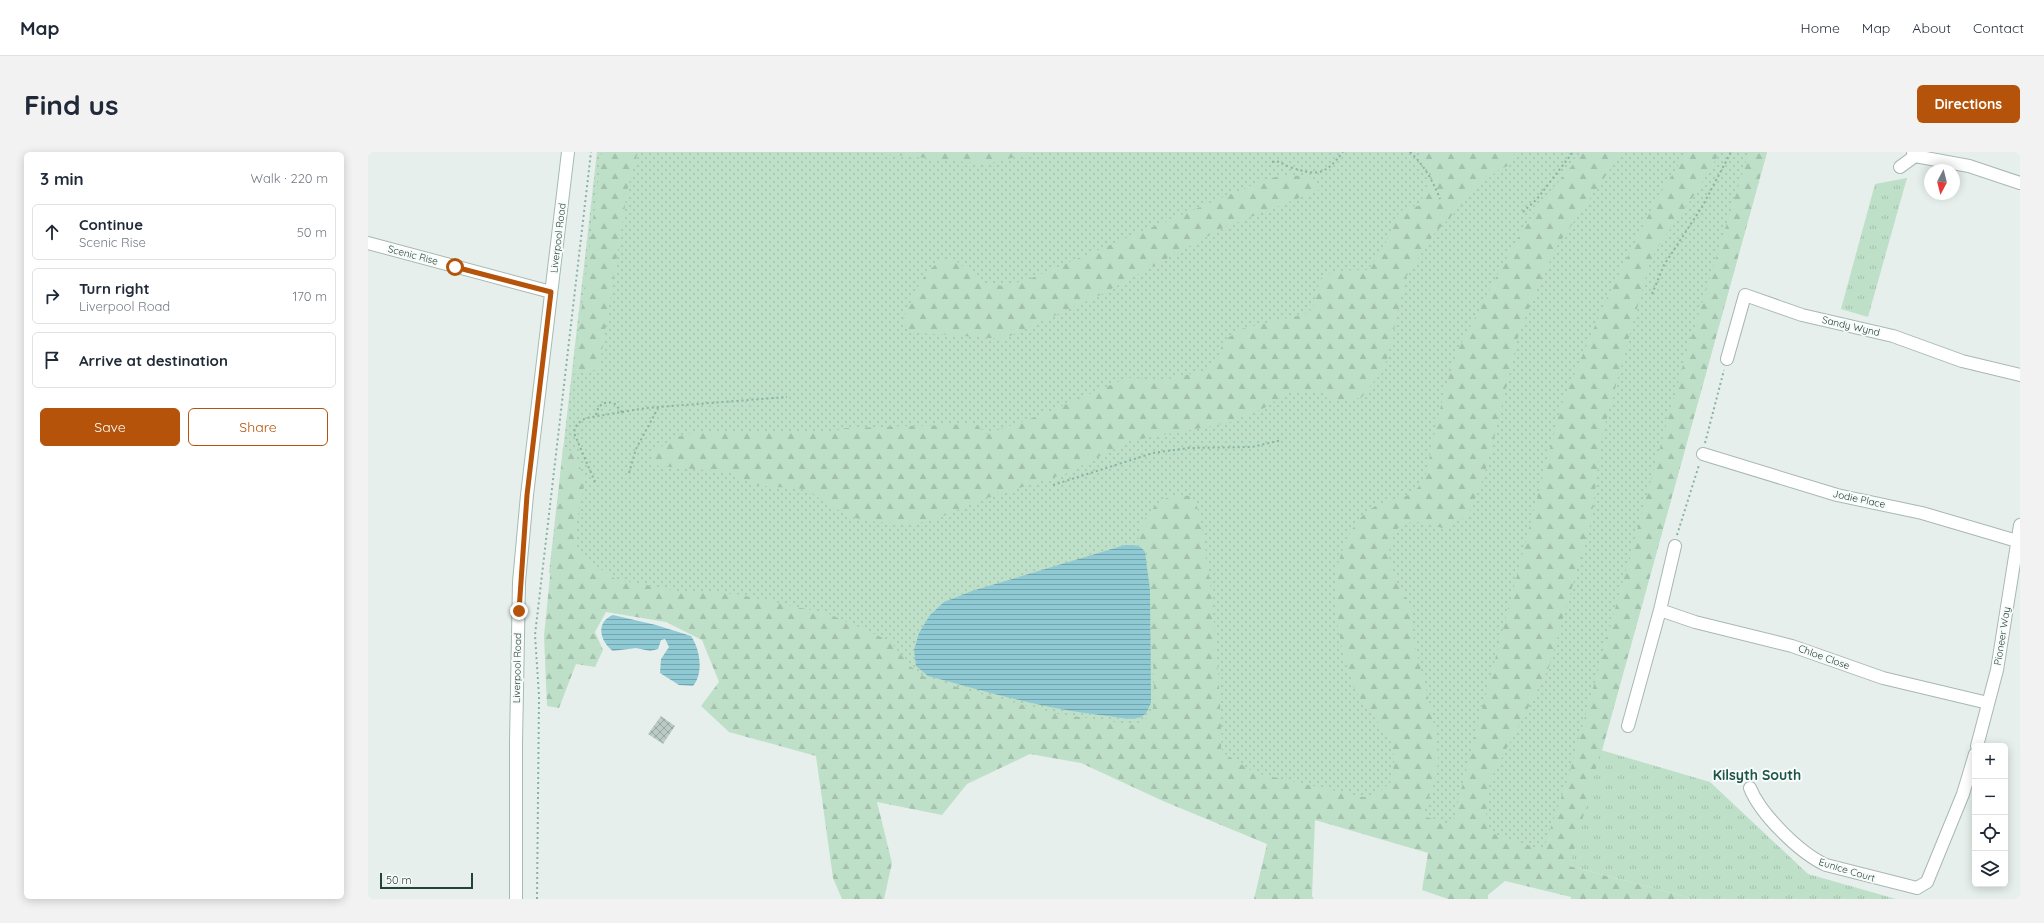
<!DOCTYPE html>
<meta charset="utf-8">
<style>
body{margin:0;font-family:Quicksand,sans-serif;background:#f2f2f3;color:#1f2937}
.controls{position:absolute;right:12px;bottom:12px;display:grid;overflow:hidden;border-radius:6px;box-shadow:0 2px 10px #0003}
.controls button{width:36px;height:36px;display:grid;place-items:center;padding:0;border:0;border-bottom:1px solid #e0e1e3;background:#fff;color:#1f2937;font:20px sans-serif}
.compass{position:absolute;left:1556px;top:12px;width:36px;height:36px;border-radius:50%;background:#fff;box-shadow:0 2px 10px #0003;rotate:187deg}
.scale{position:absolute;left:12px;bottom:10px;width:93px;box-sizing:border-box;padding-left:4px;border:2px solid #24423a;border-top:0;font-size:11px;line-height:14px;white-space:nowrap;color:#24423a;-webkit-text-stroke:3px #f7fbf9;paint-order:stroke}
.stop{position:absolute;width:12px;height:12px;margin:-9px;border:3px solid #b45309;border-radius:50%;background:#fff}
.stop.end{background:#b45309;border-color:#fff;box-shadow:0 1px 4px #0008}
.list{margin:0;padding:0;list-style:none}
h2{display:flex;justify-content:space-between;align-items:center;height:52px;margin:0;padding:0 16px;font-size:17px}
h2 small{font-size:13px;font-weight:400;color:#747a83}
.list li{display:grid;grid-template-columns:26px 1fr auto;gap:12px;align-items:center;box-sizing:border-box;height:56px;margin:0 8px 8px;padding:0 8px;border:1px solid #e0e1e3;border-radius:6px}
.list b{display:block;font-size:15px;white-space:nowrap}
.list p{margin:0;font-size:13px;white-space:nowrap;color:#747a83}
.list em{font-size:13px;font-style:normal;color:#747a83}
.actions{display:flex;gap:8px;padding:12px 16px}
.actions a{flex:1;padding:9px 0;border:1px solid #b45309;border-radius:6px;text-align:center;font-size:14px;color:#b45309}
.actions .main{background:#b45309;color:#fff}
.icon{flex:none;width:22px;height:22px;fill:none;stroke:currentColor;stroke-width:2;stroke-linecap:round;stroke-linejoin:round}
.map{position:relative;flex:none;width:1652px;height:747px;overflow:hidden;border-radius:6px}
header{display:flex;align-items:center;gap:24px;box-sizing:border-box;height:56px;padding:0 20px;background:#fff;border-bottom:1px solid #e0e1e3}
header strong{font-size:19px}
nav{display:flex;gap:22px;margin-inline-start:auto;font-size:14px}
.intro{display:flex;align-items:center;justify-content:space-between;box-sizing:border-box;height:96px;padding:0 24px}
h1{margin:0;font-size:28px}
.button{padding:10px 18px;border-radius:6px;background:#b45309;color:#fff;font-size:14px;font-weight:700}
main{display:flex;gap:24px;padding:0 24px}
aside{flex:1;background:#fff;border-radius:6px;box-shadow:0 2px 10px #0003}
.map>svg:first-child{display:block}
</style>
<header>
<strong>Map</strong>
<nav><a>Home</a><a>Map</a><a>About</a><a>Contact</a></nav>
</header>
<div class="intro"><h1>Find us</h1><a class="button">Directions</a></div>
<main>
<aside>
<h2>3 min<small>Walk · 220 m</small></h2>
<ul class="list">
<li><svg class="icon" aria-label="ahead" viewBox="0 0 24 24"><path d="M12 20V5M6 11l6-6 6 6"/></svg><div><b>Continue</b><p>Scenic Rise</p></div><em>50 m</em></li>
<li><svg class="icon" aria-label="right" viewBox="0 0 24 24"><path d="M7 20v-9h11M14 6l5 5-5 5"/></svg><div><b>Turn right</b><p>Liverpool Road</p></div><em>170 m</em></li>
<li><svg class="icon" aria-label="arrive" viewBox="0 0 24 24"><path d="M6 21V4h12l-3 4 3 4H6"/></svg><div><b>Arrive at destination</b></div></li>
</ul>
<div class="actions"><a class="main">Save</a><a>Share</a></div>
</aside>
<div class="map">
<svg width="1652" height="747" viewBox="0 0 1652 747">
<defs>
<pattern id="grass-dots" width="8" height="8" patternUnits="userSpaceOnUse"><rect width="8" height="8" fill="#bfe0c8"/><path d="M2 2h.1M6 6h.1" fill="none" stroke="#a4c1ad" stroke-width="1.8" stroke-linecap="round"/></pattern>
<pattern id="forest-firs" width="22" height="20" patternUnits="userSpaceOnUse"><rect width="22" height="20" fill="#bfe0c8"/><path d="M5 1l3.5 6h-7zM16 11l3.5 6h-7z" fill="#a4c1ad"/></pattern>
<pattern id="park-tufts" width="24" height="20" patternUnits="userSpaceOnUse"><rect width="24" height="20" fill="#bfe0c8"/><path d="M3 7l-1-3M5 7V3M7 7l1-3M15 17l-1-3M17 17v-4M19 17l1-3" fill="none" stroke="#a4c1ad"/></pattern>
<pattern id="water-rules" width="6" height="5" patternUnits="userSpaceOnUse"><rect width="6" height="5" fill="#8ec9d4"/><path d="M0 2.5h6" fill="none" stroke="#74a5ad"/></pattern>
<pattern id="building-cross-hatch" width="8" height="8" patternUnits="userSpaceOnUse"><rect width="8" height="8" fill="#bbcac4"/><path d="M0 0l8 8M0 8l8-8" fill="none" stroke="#98a6a0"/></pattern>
</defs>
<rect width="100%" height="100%" fill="#e6efeb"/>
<path fill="url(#grass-dots)" d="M 229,0 L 1399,0 L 1202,714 L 181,421 Z"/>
<path fill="url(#forest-firs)" d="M 234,0 L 270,0 L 260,35 L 231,217 L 205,222 Z
M 499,0 L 670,0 L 618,12 Z
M 1053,0 L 1149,0 L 1144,4 L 1140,14 L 1132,17 L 1102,42 L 1089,58 L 1066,82 L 1038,125 L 1019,208 L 1010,225 L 993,246 L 961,249 L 955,241 L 946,239 L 920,241 L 896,256 L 860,271 L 762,289 L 697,322 L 616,347 L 563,369 L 538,372 L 500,369 L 480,364 L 436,337 L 386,333 L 360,320 L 291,314 L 283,311 L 283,302 L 305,286 L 324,281 L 460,281 L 478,276 L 607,272 L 619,282 L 673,263 L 759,226 L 797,228 L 835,219 L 844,215 L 850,208 L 855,189 L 873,177 L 937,162 L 945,156 L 952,127 C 967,116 982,119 1000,118 C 1005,110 1012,101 1017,92 C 1027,74 1024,54 1051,54 L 1065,19 L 1052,9 Z
M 1215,0 L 1254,0 L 1187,97 L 1152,177 L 1122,303 L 1113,332 L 1101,362 L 1078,377 C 1061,372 1037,361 1026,382 C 1015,404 1025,424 1036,443 C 1038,447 1042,451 1043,456 C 1046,469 1044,483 1047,495 C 1056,532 1068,567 1070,605 C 1071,619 1059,650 1055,664 L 1084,673 L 1193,254 L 1238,148 L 1289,46 L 1319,0 L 1352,0 L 1329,39 L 1289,96 L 1281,113 L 1234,284 L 1223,370 L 1180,518 L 1122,628 L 1118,662 L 1123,681 L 1175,698 L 1200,626 L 1317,206 L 1381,0 L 1399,0 L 1202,714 L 1326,747 L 1203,747 L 1203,745 L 1137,729 L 1120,743 L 1120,747 L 1080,747 L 1054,738 L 1060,701 L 947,668 L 944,744 L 946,747 L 886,747 L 899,692 L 795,649 L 713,611 L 662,602 L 599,632 L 574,663 L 509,650 L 524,711 L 516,747 L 474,747 L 465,726 L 448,604 L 361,580 L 333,554 L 351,530 L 334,488 L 298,470 L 238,460 L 227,480 L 235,498 L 227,515 L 208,512 L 191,556 L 179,554 L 176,484 L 195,295 L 207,301 L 217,329 L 207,377 L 207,393 L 221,409 L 247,427 L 310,439 L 368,442 L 461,462 L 522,489 L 542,514 L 557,525 L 602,539 L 691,562 L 766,573 L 776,568 L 785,556 L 786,525 L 782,478 L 781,400 L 771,389 C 768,374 785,352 799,346 C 805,344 810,343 817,344 C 820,344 823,343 825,346 C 840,364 856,566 853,596 L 857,602 L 887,621 L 995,645 L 1004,645 L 1022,631 C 1033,593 1021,585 999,556 C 995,550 990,544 987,537 C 975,506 967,470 967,437 C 966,413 982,369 1004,356 C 1022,346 1043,349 1055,329 C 1061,318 1061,305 1064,293 C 1070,266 1076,238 1085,212 C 1090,194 1102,176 1111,159 C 1127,127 1143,96 1163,66 C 1178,42 1198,22 1215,0 Z
M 915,23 L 935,24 L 945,28 L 951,38 L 855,76 L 734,142 L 635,187 L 541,180 L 534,170 C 545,148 555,109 584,106 L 617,131 L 635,134 L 659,128 L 894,29 Z"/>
<path fill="url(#park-tufts)" d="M 1539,26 L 1500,165 L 1473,157 L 1507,32 Z
M 1233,598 L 1342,630 L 1440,722 L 1528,747 L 1326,747 L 1202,714 Z"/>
<path fill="url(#water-rules)" d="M 757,393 C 765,393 772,392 777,400 L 782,438 L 783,550 C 781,556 779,562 773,565 C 764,569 749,565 740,564 C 679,558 620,540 560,524 L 548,514 L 546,498 L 551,481 L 562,463 L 576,450 L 604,439 Z
M 245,463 L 288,473 L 323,484 C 332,497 336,521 325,534 L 311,533 L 292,521 L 293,507 L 301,495 L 297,487 L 293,488 L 290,497 L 282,499 L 268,496 L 245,499 C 232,490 227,470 245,463 Z"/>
<path fill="url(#building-cross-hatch)" d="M 293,564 L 307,574 L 295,592 L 280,582 Z"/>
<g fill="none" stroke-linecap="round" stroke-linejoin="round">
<defs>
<path id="minor" d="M 1547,4 L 1601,14 L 1652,31
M 1532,15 L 1547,4 L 1545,0
M 0,91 L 183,140
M 1359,207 L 1377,143 L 1434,163 L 1525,184 L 1594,209 L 1652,223
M 1335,302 L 1469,343 L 1554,361 L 1649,389
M 1292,458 L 1327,470 L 1424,494 L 1515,526 L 1620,551
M 1260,574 L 1292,458 L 1307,394
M 1609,594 L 1629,518 L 1652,373
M 1382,636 C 1393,663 1432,701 1458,713 L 1549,736 L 1559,730 L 1595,642 L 1607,602"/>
<path id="secondary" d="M 148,747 L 148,590 L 151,430 L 159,343 L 200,0"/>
</defs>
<use href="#minor" stroke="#a8b8b2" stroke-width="14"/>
<use href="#secondary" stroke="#a4bbb3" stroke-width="14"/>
<path stroke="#86b3a5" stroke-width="2" stroke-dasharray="2 3" stroke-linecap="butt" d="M 1042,0 C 1056,13 1065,29 1072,47
M 904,10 C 912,8 914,12 921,15 C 950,24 956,24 975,0
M 1155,60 L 1169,47 L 1205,0
M 1284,142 L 1296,113 L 1334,55 L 1363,0
M 228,263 C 230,253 235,249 246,251 L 254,260
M 1337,291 L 1356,218
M 261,321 L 268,297 L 290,256
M 227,330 L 206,281 C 207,273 211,270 218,266 L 278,256 L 419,245
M 685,333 L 785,301 L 820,296 L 884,295 L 914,288
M 1309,383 L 1331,313
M 169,747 L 171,544 L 167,483 L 223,0"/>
<use href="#minor" stroke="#fff" stroke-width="12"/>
<use href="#secondary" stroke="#fff" stroke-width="12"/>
</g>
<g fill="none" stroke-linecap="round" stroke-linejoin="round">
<path stroke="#b45309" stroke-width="5" d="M 87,115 L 183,140 L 159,343 L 151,459"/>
</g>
<g text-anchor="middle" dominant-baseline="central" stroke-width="4" stroke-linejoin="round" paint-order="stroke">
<g font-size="10" fill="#24423a" stroke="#f7fbf9">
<text transform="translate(190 86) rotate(-83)">Liverpool Road</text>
<text transform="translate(45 103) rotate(15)">Scenic Rise</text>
<text transform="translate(1483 174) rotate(13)">Sandy Wynd</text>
<text transform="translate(1491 347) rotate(12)">Jodie Place</text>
<text transform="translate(1634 484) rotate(-81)">Pioneer Way</text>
<text transform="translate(1456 505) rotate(20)">Chloe Close</text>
<text transform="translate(149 516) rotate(-89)">Liverpool Road</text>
<text transform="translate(1479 718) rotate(17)">Eunice Court</text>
</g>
<g font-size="14" font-weight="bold" fill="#1f5548" stroke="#f7fbf9">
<text x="1389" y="623">Kilsyth South</text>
</g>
</g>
</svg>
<div class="controls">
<button>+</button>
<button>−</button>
<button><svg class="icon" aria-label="locate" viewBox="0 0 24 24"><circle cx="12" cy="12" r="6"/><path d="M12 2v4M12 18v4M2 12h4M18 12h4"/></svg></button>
<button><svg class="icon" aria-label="layers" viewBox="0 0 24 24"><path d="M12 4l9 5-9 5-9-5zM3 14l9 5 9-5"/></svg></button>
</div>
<svg class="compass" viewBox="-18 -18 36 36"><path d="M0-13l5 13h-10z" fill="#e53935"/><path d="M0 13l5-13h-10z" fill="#747a83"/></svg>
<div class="scale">50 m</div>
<div class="stop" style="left:87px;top:115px"></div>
<div class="stop end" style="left:151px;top:459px"></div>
</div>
</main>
